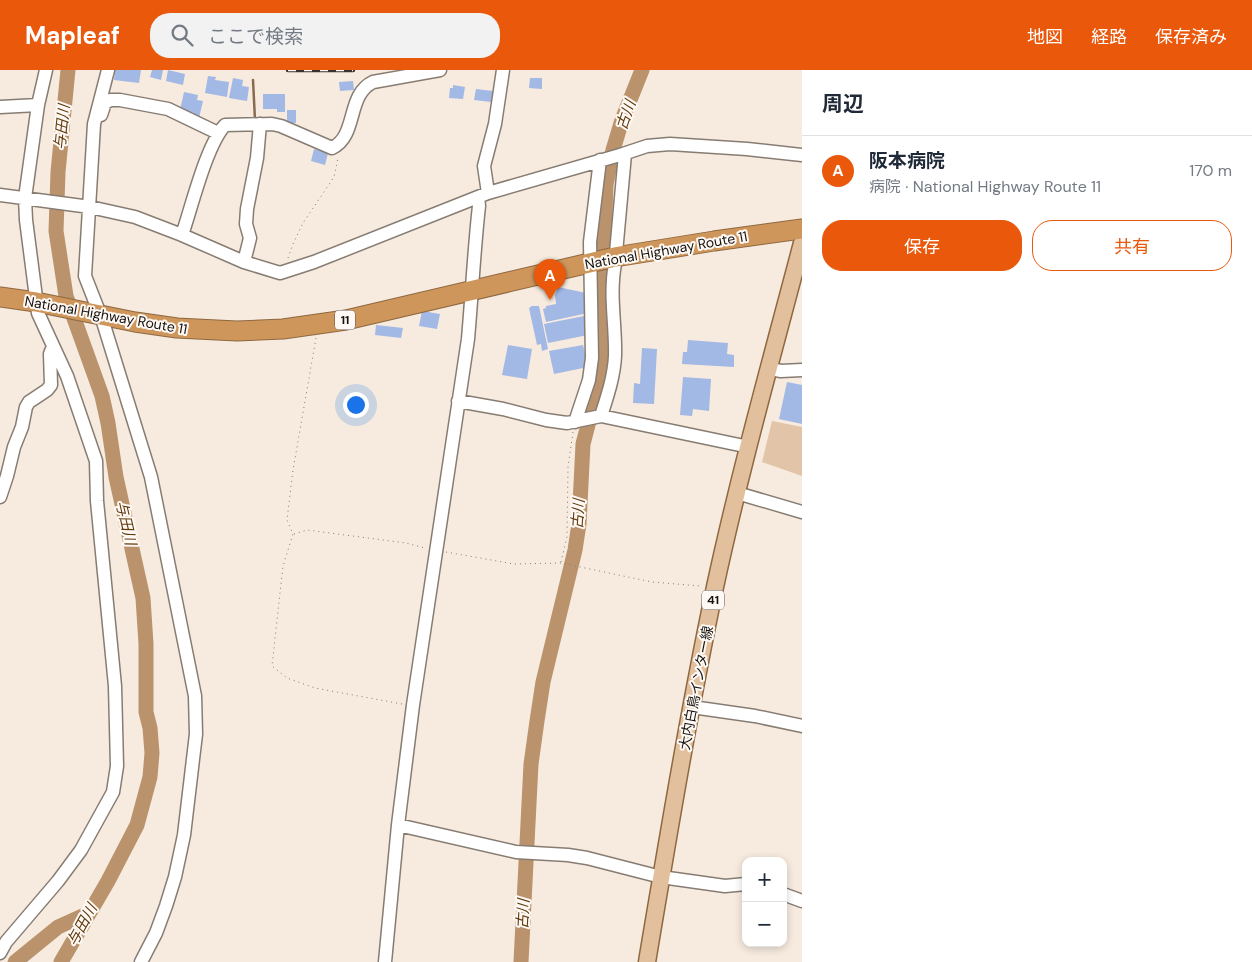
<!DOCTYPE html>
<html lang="ja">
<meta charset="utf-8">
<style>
body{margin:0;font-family:"DM Sans","Noto Sans JP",sans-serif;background:#f2f2f3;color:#1f2937}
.controls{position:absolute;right:15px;bottom:15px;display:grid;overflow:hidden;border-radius:10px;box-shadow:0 2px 8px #0003}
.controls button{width:45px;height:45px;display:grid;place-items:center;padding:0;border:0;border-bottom:1px solid #e0e1e3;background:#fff;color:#1f2937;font:25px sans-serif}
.you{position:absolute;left:355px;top:334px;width:18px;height:18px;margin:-12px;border:4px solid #fff;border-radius:50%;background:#1a73e8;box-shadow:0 0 0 8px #1a73e833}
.badge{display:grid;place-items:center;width:32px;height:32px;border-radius:50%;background:#ea580c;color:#fff;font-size:16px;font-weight:700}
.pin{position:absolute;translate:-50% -41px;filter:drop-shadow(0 1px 2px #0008)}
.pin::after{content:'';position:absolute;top:26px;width:18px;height:15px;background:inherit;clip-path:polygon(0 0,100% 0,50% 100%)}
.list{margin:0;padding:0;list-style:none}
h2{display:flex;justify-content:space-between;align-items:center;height:65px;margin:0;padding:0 20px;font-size:21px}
h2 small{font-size:16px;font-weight:400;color:#747a83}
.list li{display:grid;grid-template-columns:32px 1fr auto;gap:15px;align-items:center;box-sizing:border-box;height:70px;padding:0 20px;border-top:1px solid #e0e1e3}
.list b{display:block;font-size:19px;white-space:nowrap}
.list p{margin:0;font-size:16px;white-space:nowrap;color:#747a83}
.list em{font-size:16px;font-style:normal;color:#747a83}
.actions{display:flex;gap:10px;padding:15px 20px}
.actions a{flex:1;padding:11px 0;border:1px solid #ea580c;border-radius:20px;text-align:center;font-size:18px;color:#ea580c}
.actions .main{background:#ea580c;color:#fff}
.icon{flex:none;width:28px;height:28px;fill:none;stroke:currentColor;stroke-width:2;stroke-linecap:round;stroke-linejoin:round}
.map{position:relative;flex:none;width:802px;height:892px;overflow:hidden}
header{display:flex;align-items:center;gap:30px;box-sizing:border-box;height:70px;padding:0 25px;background:#ea580c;color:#fff}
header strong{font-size:24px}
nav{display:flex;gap:28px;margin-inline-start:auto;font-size:18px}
.search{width:350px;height:45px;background:#f2f2f3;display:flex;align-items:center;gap:12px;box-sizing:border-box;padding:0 18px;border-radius:20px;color:#747a83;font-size:19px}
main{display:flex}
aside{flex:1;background:#fff}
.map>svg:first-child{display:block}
</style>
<header>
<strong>Mapleaf</strong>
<div class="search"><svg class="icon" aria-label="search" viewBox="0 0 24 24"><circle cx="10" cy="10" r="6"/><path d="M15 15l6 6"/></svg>ここで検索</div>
<nav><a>地図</a><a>経路</a><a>保存済み</a></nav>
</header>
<main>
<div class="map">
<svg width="802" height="892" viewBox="0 0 802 892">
<rect width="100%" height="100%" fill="#f7ebdf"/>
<path fill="#e2c4a8" d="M 772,351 L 802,357 L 802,406 L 762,392 Z"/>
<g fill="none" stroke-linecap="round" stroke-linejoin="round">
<path stroke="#896c50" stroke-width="2.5" d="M 253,10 L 255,50"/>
<path stroke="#ba936d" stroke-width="15" d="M 15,892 L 58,857 L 89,843
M 61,892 L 108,811 L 137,755 L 150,707 L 152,683 L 150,658 L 146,642 L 146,574 L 143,528 L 116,407 L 108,353 L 102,326 L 66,226 L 56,161 L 58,102 L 68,0
M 521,892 L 531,694 L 537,651 L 543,612 L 575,480 L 579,454 L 583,374 L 600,309 L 605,280 L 602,231 L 606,115 L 613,80 L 622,50 L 642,0"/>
</g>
<path fill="#a2b8e5" d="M 115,0 L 141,0 L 139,13 L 114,10 Z
M 152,0 L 163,0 L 161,10 L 150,7 Z
M 168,0 L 185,4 L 183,15 L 166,11 Z
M 208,6 L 216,7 L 215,10 L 229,12 L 227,27 L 205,23 Z
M 233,8 L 243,10 L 242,16 L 249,17 L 247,31 L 229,28 Z
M 530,8 L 542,8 L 542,19 L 529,18 Z
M 353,11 L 354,20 L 340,21 L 339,12 Z
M 453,15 L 465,17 L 463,29 L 449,28 L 450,18 L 453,18 Z
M 476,19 L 493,21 L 491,32 L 474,30 Z
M 184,22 L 198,25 L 197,30 L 203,31 L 199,48 L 193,47 L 194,43 L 180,40 Z
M 263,24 L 285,24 L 285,42 L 277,42 L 277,39 L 263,39 Z
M 287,40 L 296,40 L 296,53 L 287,53 Z
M 314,79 L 328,83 L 325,95 L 311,91 Z
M 558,217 L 586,223 L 588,243 L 546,252 L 543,239 L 546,238 L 546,236 L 556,234 L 555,225 Z
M 532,236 L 539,236 L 548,279 L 542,281 L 541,274 L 537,275 L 529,238 Z
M 422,241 L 440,244 L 437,259 L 419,256 Z
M 584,246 L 588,265 L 548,273 L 544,254 Z
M 376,255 L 403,258 L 401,268 L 375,265 Z
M 688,270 L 728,273 L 727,284 L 734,285 L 734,297 L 682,294 L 683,282 L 687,282 Z
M 508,275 L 532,279 L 527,309 L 502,305 Z
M 583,275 L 588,297 L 554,304 L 549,281 Z
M 642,278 L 657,279 L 654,334 L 633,333 L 634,313 L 640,314 Z
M 683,307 L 711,309 L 709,341 L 693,339 L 692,346 L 680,345 Z
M 787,312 L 802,315 L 802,354 L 779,349 Z"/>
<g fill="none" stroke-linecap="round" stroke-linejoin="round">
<defs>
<path id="minor" d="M 108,0 L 94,54 L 85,206 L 103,252 L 151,407 L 195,626 L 196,664 L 184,765 L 175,807 L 166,836 L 156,863 L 141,892
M 0,37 L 38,35
M 101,45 L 105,33 L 110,30 L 120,30 L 168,39 L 218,63
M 488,123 L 484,96 L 495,54 L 503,0
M 0,125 L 90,137 L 135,147 L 182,165 L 244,192 L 280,203 L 314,192 L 488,123 L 620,85 L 647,76 L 670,74 L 747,79 L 802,85
M 182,165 C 192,136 206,76 225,55 L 272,54 L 281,56 L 332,78 C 358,66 346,25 373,12 L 440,0
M 244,192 L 250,168 L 246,154 L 247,139 L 257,88 L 260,54
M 770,299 L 781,301 L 802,300
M 458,331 L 503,339 L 546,350 L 567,353 L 601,346 L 749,377
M 601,346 C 607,327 614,307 615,286 C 616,256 609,225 615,194 L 625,84
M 575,352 L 589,310 L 592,288 L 590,172 L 600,90
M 737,423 L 802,442
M 0,427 L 7,406 L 14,377 L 22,357 L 26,337 L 29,332 L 47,320 L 51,315 L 50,284 L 53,276
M 692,637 L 755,646 L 802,656
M 398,755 L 516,782 L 568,785 L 587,788 L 661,807 L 725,816 L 746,814
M 783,824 L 802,831
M 0,883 L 6,872 L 58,811 L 81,780 L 113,722 L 117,696 L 115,616 L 97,431 L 96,391 L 67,306 L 38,243 L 26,150 L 25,128 L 38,35 L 46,0
M 385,892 L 398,755 L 413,635 L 468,269 C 472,224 474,180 479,136 L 478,127"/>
<path id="major" d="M 647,892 C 668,767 689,641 715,517 C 740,401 772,287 802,173"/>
<path id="highway" d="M 0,227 L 36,232 L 135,252 L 177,258 L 237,261 L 283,259 L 346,250 L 615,187 L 714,171 L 802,159"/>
</defs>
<use href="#minor" stroke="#877c72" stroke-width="15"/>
<use href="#major" stroke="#8e6840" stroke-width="19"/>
<use href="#highway" stroke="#8e6840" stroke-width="21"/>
<path stroke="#817972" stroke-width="1" stroke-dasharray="1 4" stroke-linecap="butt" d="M 288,188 L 293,174 L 303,153 L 334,107 L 338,88
M 316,268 L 293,400 L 287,450 L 293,464 L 283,496 L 272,596 L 287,608 L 315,618 L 402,634
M 294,464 L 307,460 L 406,473 L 425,478
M 446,482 L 514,494 L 561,493 L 652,512 L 701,516
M 561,492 L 567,467 L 568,397 L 573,362"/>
<use href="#minor" stroke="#fff" stroke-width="12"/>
<use href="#major" stroke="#e2c09d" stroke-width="16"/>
<use href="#highway" stroke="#cf965b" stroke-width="19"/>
<defs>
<path id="rail" d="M 288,0 L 353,0"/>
</defs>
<use href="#rail" stroke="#37322c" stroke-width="4.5"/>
<use href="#rail" stroke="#fef9f5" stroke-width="2.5" stroke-dasharray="8" stroke-linecap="butt"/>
</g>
<g text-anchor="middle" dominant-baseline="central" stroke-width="4" stroke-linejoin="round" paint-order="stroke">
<g fill="#fef9f5" stroke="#5c5753" stroke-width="1">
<rect x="335" y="240.5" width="20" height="19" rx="4"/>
<rect x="702" y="520.5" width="22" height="19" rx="4"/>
</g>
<g font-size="12" font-weight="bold" fill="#16120e">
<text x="345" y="250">11</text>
<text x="713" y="530">41</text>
</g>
<g font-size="14" fill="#16120e" stroke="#fef9f5">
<text transform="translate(666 180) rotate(-10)">National Highway Route 11</text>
<text transform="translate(106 245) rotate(10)">National Highway Route 11</text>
<text transform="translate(696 618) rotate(-79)">大内白鳥インター線</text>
</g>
<g font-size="15" font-style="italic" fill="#623b0c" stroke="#fef9f5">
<text transform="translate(626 45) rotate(-71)">古川</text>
<text transform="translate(62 57) rotate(-84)">与田川</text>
<text transform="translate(578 444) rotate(-86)">古川</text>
<text transform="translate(126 453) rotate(77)">与田川</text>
<text transform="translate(523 844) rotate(-87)">古川</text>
<text transform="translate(82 855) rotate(-61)">与田川</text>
</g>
</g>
</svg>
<div class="controls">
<button>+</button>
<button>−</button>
</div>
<div class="you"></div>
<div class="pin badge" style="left:550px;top:230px">A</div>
</div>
<aside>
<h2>周辺<small></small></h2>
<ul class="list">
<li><span class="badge">A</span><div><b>阪本病院</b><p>病院 · National Highway Route 11</p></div><em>170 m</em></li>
</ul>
<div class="actions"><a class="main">保存</a><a>共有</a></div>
</aside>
</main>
